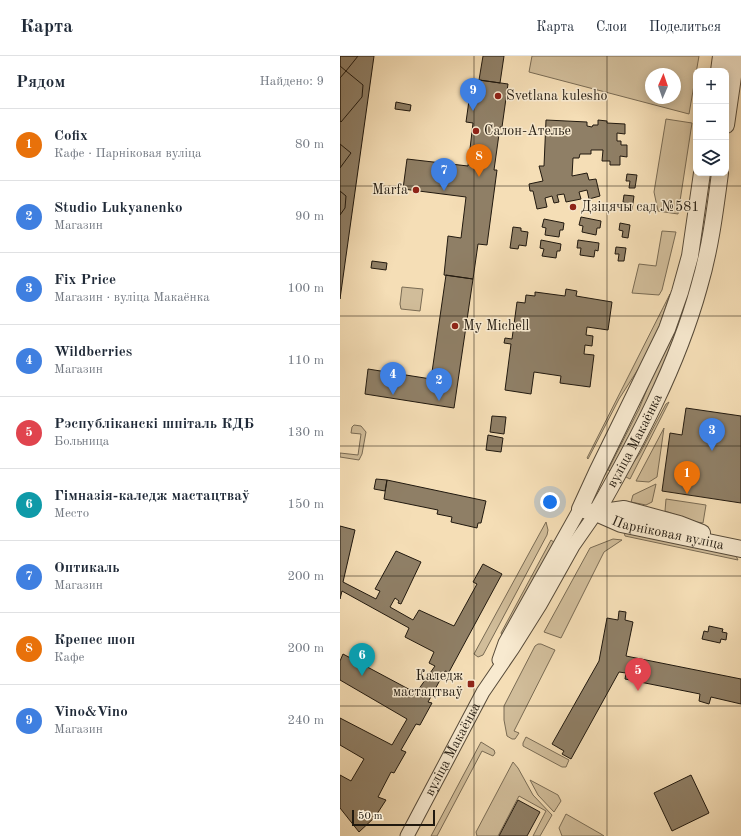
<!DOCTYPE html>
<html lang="ru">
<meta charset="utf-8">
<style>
body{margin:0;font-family:"Old Standard TT",serif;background:#f6f6f7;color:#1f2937}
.controls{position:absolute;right:12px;top:12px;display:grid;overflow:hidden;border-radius:8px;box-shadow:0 2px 10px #0003}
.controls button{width:36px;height:36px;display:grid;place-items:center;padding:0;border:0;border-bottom:1px solid #e0e1e3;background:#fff;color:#1f2937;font:20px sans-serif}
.compass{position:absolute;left:305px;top:12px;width:36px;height:36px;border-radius:50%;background:#fff;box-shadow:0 2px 10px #0003;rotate:2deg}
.scale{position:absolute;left:12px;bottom:10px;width:83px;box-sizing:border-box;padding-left:4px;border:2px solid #21190f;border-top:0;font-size:11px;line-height:14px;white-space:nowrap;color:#21190f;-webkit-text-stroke:3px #f8ead0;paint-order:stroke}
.you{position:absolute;left:210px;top:446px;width:14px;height:14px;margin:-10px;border:3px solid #fff;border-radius:50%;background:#1a73e8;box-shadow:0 0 0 6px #1a73e833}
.badge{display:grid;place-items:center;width:26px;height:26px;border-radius:50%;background:#8f2418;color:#fff;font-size:13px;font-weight:700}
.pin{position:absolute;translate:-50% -33px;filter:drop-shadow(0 1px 2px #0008)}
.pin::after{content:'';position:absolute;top:21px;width:14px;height:12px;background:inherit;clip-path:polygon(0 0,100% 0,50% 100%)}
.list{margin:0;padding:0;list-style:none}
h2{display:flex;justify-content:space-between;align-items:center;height:52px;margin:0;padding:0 16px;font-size:17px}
h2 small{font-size:13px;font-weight:400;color:#747a83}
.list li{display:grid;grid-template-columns:26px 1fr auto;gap:12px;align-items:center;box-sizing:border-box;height:72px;padding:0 16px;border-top:1px solid #e0e1e3}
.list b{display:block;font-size:15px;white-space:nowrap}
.list p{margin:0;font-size:13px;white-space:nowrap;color:#747a83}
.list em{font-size:13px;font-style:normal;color:#747a83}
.icon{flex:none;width:22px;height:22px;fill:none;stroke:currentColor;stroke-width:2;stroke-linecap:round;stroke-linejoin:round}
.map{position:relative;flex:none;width:401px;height:780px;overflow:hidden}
header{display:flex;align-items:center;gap:24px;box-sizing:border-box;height:56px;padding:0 20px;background:#fff;border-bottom:1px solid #e0e1e3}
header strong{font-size:19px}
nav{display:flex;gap:22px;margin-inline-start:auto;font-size:14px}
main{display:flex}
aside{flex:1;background:#fff}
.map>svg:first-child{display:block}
</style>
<header>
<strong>Карта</strong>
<nav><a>Карта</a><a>Слои</a><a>Поделиться</a></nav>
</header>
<main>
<aside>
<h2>Рядом<small>Найдено: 9</small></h2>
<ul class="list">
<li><span class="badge" style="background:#e8710a">1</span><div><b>Cofix</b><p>Кафе · Парніковая вуліца</p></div><em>80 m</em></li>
<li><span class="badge" style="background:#3f7fe0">2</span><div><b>Studio Lukyanenko</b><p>Магазин</p></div><em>90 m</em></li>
<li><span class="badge" style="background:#3f7fe0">3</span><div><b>Fix Price</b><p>Магазин · вуліца Макаёнка</p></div><em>100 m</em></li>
<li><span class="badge" style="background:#3f7fe0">4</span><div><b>Wildberries</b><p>Магазин</p></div><em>110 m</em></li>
<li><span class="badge" style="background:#e0444e">5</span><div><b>Рэспубліканскі шпіталь КДБ</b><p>Больница</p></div><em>130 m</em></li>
<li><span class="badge" style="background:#0f9aa8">6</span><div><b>Гімназія-каледж мастацтваў</b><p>Место</p></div><em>150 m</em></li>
<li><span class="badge" style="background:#3f7fe0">7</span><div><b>Оптикаль</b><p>Магазин</p></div><em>200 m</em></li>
<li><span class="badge" style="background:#e8710a">8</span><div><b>Крепес шоп</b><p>Кафе</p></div><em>200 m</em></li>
<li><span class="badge" style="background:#3f7fe0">9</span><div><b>Vino&amp;Vino</b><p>Магазин</p></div><em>240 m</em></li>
</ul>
</aside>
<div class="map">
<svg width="401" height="780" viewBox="0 0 401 780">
<rect width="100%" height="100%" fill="#f5deb6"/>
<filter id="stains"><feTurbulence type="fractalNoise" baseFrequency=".005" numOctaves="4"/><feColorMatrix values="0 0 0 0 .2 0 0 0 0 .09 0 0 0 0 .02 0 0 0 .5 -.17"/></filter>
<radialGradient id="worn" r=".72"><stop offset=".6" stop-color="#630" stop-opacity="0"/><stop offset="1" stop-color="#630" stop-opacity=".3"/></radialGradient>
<path fill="#d1bd9a" stroke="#796b54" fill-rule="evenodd" d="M 192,0 L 359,0 L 349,58 L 189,16 ZM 311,18 L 335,18 L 335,42 L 311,42 Z
M 326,63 L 352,67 L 338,158 L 318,155 L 314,136 Z
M 322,175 L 336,176 L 322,234 L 319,239 L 292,237 L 299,208 L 316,210 Z
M 62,231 L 83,233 L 80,255 L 61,253 L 60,248 Z
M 330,238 L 318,274 L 304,304 L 279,343 L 248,403 L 247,402 Z
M 338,265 L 331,295 L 301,357 L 271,415 L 268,414 L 299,353 L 313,318 Z
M 329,346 L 290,423 L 284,420 L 300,397 L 326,348 Z
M 14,369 L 21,370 L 26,376 L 22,398 L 19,404 L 0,401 L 0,397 L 18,399 L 21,378 L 11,377 L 12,371 Z
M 324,372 L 317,421 L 309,426 L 296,425 Z
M 316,428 L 312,446 L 306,449 L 291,446 L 293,439 Z
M 326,443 L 366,449 L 363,467 L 356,466 L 325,455 Z
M 206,466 L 208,474 L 207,479 L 143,599 L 138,601 L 134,598 Z
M 284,476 L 392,497 L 396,500 L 398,504 L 285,480 Z
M 273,483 L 282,484 L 264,496 L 221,582 L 204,576 L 250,492 Z
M 211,484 L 215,487 L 164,583 L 161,577 Z
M 198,588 L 201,588 L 215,594 L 174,675 L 179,677 L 175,683 L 172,683 L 167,680 L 164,664 L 164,650 L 195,590 Z
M 186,681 L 229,704 L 226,711 L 222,711 L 183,690 L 183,687 Z
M 141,686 L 154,694 L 155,697 L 153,700 L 142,695 L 97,780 L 91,780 Z
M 173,706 L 178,712 L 193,739 L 212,759 L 200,780 L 193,780 L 206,755 L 179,740 L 158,780 L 137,780 L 136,776 Z
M 190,724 L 218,739 L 221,745 L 214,756 L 198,739 Z
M 226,758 L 261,778 L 264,780 L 222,780 L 219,772 Z"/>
<path fill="#8f7f66" stroke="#21190f" d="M 0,0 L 18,0 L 6,15 L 0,10 Z
M 0,0 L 34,0 L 0,243 Z
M 143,0 L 164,0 L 160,27 L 139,24 Z
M 6,15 L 23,29 L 22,41 L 1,66 L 0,65 L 0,22 Z
M 132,23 L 168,28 L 162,71 L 160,71 L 154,114 L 157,114 L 147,189 L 138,188 L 133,223 L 104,219 L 108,180 L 121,182 L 126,141 L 63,133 L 67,103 L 128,110 L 133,67 L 126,66 Z
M 56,46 L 71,49 L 70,55 L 55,53 Z
M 206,64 L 247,66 L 247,70 L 252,71 L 253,69 L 258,69 L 258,64 L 267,65 L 267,67 L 285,68 L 285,78 L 277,77 L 277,85 L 281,85 L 281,89 L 287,89 L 287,101 L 280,100 L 280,109 L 270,109 L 270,105 L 262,105 L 263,94 L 251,94 L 251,98 L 240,98 L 239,102 L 233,102 L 232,120 L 247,117 L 249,124 L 256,123 L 260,140 L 249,143 L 247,134 L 239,136 L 241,143 L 226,146 L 224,138 L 217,139 L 219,146 L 214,147 L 212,140 L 205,142 L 207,151 L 197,153 L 193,135 L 190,135 L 189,128 L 203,125 L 199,110 L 204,110 Z
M 0,88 L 11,97 L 0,112 Z
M 287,118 L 297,119 L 295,132 L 289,132 L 290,125 L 286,125 Z
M 0,135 L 6,140 L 5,152 L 0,159 Z
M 284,139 L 294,140 L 292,154 L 286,153 L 287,147 L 283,146 Z
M 241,161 L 261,165 L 260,172 L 257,172 L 256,179 L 242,176 L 243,170 L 239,169 Z
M 204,163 L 224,167 L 223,174 L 220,174 L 219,181 L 205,179 L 206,172 L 202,171 Z
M 280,167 L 290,169 L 288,182 L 282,181 L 283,175 L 279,174 Z
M 173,171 L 181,172 L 181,175 L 188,176 L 186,190 L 179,189 L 178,193 L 170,192 Z
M 201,184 L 221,188 L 220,195 L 217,195 L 216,202 L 202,200 L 204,193 L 200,192 Z
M 238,184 L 259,187 L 258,195 L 255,194 L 254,201 L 240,199 L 241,192 L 237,192 Z
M 276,191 L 286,192 L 284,205 L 278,205 L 279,198 L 275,198 Z
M 32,205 L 47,207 L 46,214 L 31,212 Z
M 106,219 L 133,223 L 114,352 L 25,338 L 28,313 L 91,323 Z
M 226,233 L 237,235 L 236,240 L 272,246 L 268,274 L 247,271 L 246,279 L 253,280 L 252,290 L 245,289 L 244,298 L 254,299 L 250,331 L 220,327 L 221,320 L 194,316 L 191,338 L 165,334 L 171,288 L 164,287 L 165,282 L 172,283 L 177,246 L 185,247 L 186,239 L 195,240 L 195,236 L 225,240 Z
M 346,352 L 401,360 L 401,447 L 322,435 L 330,377 L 342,379 Z
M 152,360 L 166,361 L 164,378 L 150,376 Z
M 148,379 L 163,382 L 161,396 L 146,394 Z
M 36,423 L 47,424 L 45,435 L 34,433 Z
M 47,424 L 146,445 L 141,467 L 138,467 L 137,472 L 111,466 L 112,461 L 97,458 L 98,454 L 44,443 Z
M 0,470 L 15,474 L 3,526 L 36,543 L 40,535 L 35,533 L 56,495 L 81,506 L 61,548 L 58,547 L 59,545 L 55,542 L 50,551 L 73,564 L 79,554 L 114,570 L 137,528 L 133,526 L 143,508 L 162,518 L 109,616 L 105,615 L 88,646 L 92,647 L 80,669 L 76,668 L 61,694 L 66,696 L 54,717 L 51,716 L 38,741 L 46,744 L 35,761 L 19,776 L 0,752 L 0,719 L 11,725 L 24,703 L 0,689 L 0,662 L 52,689 L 67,663 L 0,624 L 0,605 L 3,598 L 76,637 L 95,610 L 89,607 L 94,596 L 65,581 L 69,572 L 2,535 L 0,543 Z
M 279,555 L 286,556 L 285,564 L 293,566 L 286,600 L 401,623 L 401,648 L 371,641 L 369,648 L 359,645 L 360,638 L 285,623 L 286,617 L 279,616 L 231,703 L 222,698 L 224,695 L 212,688 L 259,605 L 267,562 L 278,564 Z
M 369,570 L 383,573 L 382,576 L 387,577 L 386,584 L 381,583 L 380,587 L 362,583 L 364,575 L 368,576 Z
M 351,719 L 369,757 L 332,775 L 314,737 Z
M 178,744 L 200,756 L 187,780 L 159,780 Z"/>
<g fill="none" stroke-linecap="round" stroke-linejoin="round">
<defs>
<g id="minor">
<path d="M 159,604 L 165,587 L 240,453"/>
<path id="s1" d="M 67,780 L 143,636 L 173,592 L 200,549 L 233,490 L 256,457"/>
</g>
<g id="tertiary">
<path d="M 379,15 L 381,0"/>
<path d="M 386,69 L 396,0"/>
<path id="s2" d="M 362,117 L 350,200 L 340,236 L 327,273 L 257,416 L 240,453 L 256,457 L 281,468 L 401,493"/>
<path id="s3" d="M 256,457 C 297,385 337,311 359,231 C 370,194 375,155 380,117"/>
<path d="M 256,457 L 284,453 L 339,468 L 362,477"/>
</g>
</defs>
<use href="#minor" stroke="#564a39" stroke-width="15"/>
<use href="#tertiary" stroke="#564a39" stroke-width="18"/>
<use href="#minor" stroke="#f8ead0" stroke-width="13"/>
<use href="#tertiary" stroke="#f8ead0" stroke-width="16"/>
</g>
<path fill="none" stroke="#21190f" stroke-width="1" stroke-opacity="0.55" d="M 134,0 L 134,780M 267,0 L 267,780M 0,130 L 401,130M 0,260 L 401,260M 0,390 L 401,390M 0,520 L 401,520M 0,650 L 401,650"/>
<g fill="#8f2418" stroke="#f8ead0" stroke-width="1.5">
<circle cx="158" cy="40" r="4"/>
<circle cx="136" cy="75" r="4"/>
<circle cx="76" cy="134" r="4"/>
<circle cx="233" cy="151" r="4"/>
<circle cx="115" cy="270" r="4"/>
<rect x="127" y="624" width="8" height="8" rx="2"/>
</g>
<g text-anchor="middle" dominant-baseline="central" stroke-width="3" stroke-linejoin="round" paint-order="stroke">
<g font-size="14" fill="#21190f" stroke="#f8ead0" text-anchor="start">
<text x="166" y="40">Svetlana kulesho</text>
<text x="144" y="75">Салон-Ателье</text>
<text x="68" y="134" text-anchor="end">Marfa</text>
<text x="241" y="151">Дзіцячы сад №581</text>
<text x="123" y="270">My Michell</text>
<text x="123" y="620" text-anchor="end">Каледж<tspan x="123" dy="16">мастацтваў</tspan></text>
</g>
<g font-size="14" fill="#21190f" stroke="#f8ead0">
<text stroke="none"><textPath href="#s3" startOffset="82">вуліца Макаёнка</textPath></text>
<text stroke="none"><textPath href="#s2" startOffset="452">Парніковая вуліца</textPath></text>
<text stroke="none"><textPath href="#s1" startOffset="98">вуліца Макаёнка</textPath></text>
</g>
</g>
<rect width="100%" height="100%" filter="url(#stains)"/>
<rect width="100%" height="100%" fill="url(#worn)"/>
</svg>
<div class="controls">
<button>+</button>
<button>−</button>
<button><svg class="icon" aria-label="layers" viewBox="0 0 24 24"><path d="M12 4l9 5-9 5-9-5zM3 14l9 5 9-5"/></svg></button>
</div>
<svg class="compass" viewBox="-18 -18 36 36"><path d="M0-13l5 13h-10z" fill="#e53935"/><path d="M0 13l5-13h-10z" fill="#747a83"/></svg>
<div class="scale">50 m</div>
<div class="you"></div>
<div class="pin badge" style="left:347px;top:438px;background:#e8710a">1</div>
<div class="pin badge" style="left:99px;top:345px;background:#3f7fe0">2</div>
<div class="pin badge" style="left:372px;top:395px;background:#3f7fe0">3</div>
<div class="pin badge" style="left:53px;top:339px;background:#3f7fe0">4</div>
<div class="pin badge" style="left:298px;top:635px;background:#e0444e">5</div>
<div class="pin badge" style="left:22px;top:620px;background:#0f9aa8">6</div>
<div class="pin badge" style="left:104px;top:135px;background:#3f7fe0">7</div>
<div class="pin badge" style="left:139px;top:121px;background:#e8710a">8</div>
<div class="pin badge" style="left:133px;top:55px;background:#3f7fe0">9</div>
</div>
</main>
